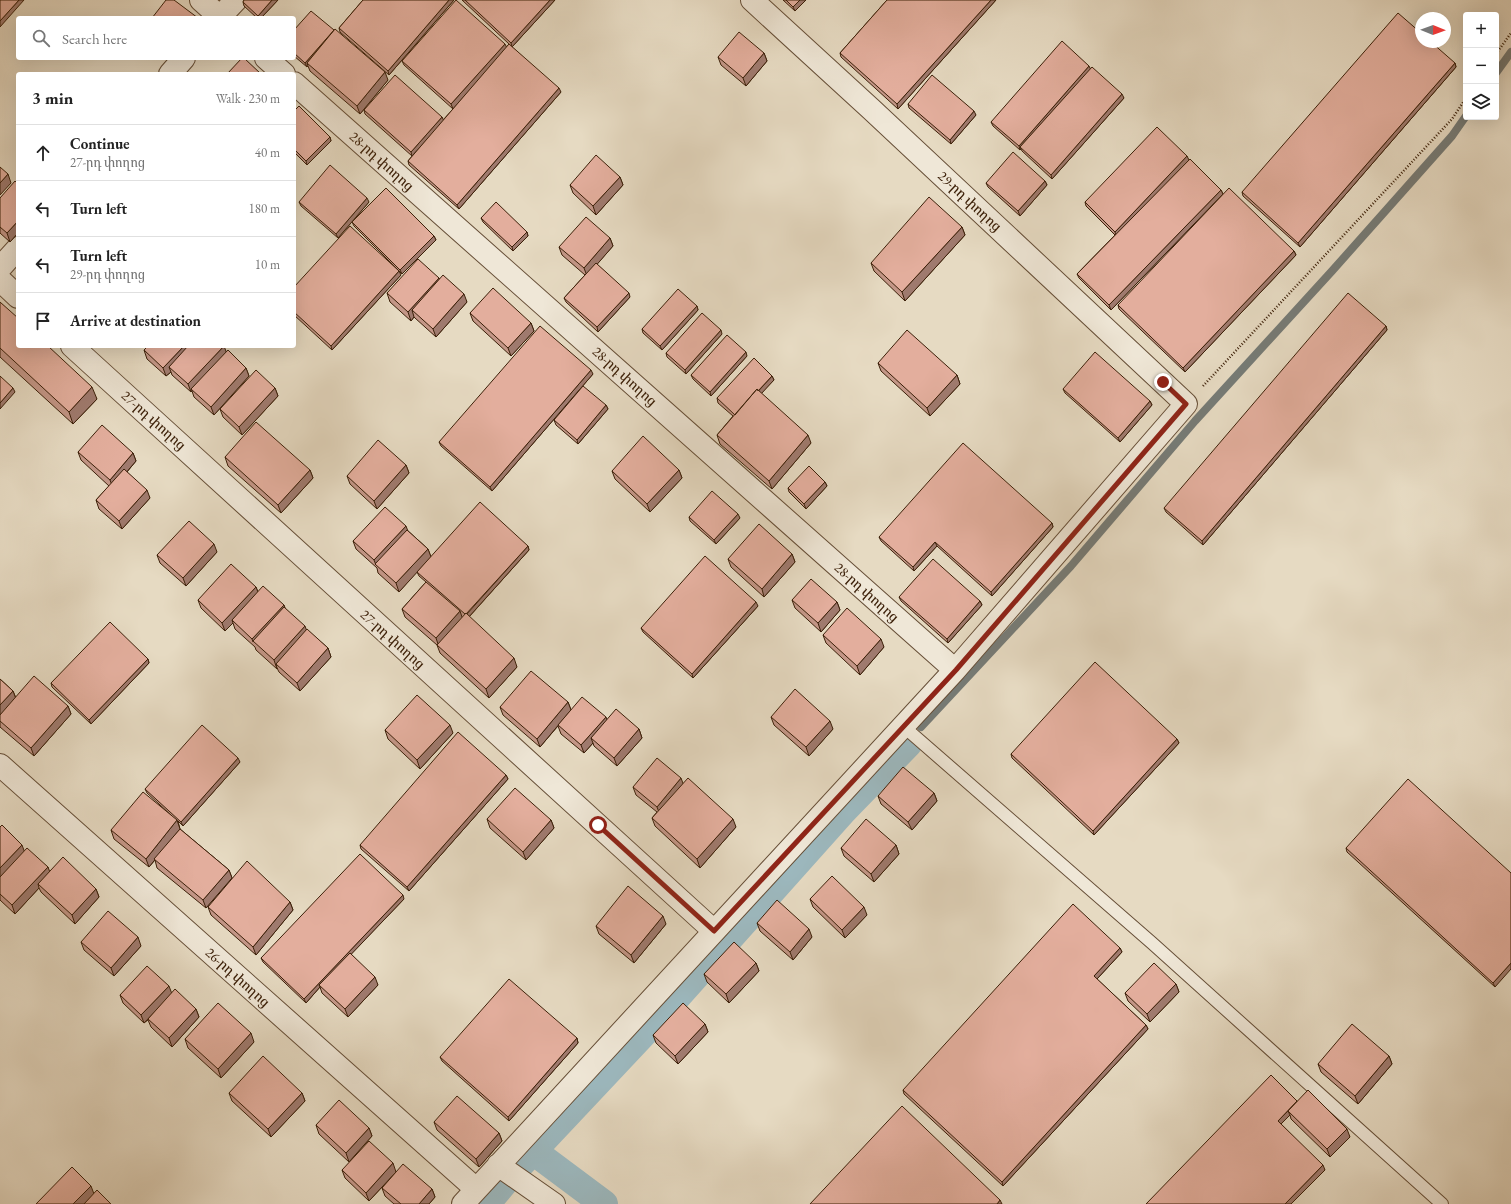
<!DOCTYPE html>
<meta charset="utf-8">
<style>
body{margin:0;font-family:"EB Garamond","Noto Serif Armenian",serif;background:#f6f6f6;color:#222}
.controls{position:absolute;right:12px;top:12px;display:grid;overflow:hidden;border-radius:4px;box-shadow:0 4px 16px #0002}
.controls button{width:36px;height:36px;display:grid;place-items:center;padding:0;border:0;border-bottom:1px solid #e0e0e0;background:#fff;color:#222;font:20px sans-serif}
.compass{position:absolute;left:1415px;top:12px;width:36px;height:36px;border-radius:50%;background:#fff;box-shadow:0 4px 16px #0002;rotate:91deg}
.stop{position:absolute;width:12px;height:12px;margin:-9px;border:3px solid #8f2418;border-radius:50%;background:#fff}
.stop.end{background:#8f2418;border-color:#fff;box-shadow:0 1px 4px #0008}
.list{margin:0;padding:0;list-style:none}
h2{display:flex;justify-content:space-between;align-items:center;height:52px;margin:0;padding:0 16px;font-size:17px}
h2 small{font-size:13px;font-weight:400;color:#767676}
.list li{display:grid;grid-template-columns:26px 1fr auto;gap:12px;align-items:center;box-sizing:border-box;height:56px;padding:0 16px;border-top:1px solid #e0e0e0}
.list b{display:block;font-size:15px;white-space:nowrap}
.list p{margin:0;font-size:13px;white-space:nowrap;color:#767676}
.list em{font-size:13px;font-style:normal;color:#767676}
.icon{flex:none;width:22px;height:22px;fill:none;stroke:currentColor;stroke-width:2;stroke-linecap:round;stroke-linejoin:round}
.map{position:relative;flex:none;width:1511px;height:1204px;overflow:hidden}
.search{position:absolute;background:#fff;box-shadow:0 4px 16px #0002;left:16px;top:16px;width:280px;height:44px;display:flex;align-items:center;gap:10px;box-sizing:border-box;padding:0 14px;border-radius:4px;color:#767676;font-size:15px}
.panel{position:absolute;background:#fff;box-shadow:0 4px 16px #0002;left:16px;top:72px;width:280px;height:276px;border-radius:4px}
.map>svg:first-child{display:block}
</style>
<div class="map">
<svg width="1511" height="1204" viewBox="0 0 1511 1204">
<rect width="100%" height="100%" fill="#e6dac2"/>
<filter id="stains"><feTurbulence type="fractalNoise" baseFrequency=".005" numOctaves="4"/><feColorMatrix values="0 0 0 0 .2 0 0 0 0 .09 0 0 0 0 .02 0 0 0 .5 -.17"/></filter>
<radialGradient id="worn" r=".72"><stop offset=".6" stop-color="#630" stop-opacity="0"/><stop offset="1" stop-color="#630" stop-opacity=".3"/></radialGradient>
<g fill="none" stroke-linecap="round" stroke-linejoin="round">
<path stroke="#767b76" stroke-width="8" d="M 1496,73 L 1511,52
M 921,727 L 1071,566 L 1195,421 L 1332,271 L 1452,136 L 1466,116"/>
<path stroke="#9cb8be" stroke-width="28" d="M 533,1151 L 604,1204
M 516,1169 L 659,1017 L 844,810 L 908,744
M 486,1204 L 503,1184"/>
<defs>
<path id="service" d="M 903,726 L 1152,943 L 1442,1204"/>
<path id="minor" d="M 201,0 L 221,18
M 219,18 L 236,0
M 266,58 L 284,74
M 170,74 L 184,58
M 294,83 L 955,670
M 0,268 L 18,248
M 0,280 L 18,297
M 72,346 L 714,931
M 0,765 L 476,1189
M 498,1165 L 554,1204
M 463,1204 L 955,670 L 1186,404 L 871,109 L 752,0"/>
</defs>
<use href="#service" stroke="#664e37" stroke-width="14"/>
<use href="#minor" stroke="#664e37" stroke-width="24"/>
<path stroke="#3c2009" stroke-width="2.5" stroke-dasharray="1 2" stroke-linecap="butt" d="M 1496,54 L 1511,33
M 1203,386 L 1452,119 L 1466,98"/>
<use href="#service" stroke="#efe7d7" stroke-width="12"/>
<use href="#minor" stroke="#efe7d7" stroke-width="22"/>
</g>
<path fill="#c39687" stroke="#3c2009" d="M 244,0 L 278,0 L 261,18 L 257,18 L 244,6 L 243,2 Z
M 363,0 L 454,0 L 389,75 L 340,32 L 339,28 Z
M 462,0 L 555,0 L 512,47 L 561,92 L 459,209 L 409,165 L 408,161 L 412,156 L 365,114 L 364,110 L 442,117 L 443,120 L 453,109 L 404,65 L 402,61 L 506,47 L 509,44 Z
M 783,0 L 806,0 L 795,11 Z
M 887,0 L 996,0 L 898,109 L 841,57 L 840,53 Z
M 294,30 L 388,80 L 360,114 L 310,71 L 308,66 L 307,67 L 294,56 Z
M 764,53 L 767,61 L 746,86 L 721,65 L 718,57 Z
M 1455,63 L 1456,67 L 1300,247 L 1243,196 L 1242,192 Z
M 1090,68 L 1124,98 L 1052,179 L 1022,151 L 1021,149 L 1020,150 L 993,126 L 991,122 Z
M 908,104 L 976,115 L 951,144 L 909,108 Z
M 294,111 L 330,137 L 331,141 L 307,165 L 294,152 Z
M 1187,156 L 1188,160 L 1221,190 L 1223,194 L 1111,310 L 1079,278 L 1077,274 L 1115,235 L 1086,206 L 1085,202 Z
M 620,177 L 623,185 L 596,215 L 573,193 L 570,185 Z
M 1045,181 L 1047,185 L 1020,216 L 988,187 L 986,183 Z
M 18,184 L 18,233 L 10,242 L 0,233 L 0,198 Z
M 299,202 L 369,202 L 338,238 L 301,206 Z
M 481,218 L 527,232 L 528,236 L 513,251 L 483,222 Z
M 352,222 L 434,236 L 436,240 L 402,274 L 354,226 Z
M 962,227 L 965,235 L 905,301 L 874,271 L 871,263 Z
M 610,238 L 613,246 L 597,264 L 630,297 L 598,332 L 566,302 L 564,298 L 585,275 L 562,255 L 559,247 Z
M 1294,251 L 1296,255 L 1185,372 L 1119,309 L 1118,305 Z
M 401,275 L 332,350 L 294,315 L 294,287 Z
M 439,278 L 440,279 L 467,302 L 436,337 L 415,318 L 414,317 L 411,321 L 390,302 L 387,293 Z
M 0,302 L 97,399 L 73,424 L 0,357 Z
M 697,306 L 698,310 L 662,350 L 643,333 L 642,329 Z
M 470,313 L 531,323 L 534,331 L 511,356 L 473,321 Z
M 1386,326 L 1387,330 L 1203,545 L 1166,512 L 1164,508 Z
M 722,334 L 686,374 L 667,357 L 666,353 Z
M 144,350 L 226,351 L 246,368 L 249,376 L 214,415 L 194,397 L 192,391 L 191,392 L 172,375 L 171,372 L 166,376 L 147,359 Z
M 747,356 L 711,396 L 693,379 L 691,375 Z
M 878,363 L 957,375 L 960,384 L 930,416 L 881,371 Z
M 593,374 L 492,491 L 441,446 L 439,442 Z
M 772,376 L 774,380 L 761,393 L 811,443 L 772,489 L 720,444 L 717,435 L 733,416 L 718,403 L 717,398 Z
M 275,388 L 278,396 L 242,435 L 223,417 L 220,409 Z
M 1063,389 L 1150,401 L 1152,405 L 1120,442 L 1065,393 Z
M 606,405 L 608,409 L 578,444 L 556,425 L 554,420 Z
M 78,452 L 133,453 L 136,461 L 127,472 L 150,498 L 122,529 L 99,509 L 96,500 L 109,486 L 81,460 Z
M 225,457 L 310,470 L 313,478 L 281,513 L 228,466 Z
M 406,465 L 409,473 L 377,509 L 350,484 L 347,476 Z
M 679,470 L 682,478 L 650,512 L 615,479 L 612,471 Z
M 825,482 L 827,486 L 806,509 L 789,492 L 788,488 Z
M 689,517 L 740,518 L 716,544 L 690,521 Z
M 1052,523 L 1053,527 L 992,596 L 937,546 L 914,571 L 881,541 L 879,537 Z
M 407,530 L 428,549 L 431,557 L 528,546 L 529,550 L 469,617 L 517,667 L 489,698 L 440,653 L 437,645 L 405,617 L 402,609 L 426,582 L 419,576 L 417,572 L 428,559 L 399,592 L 378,573 L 377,568 L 356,549 L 353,541 Z
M 217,552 L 186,586 L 160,563 L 157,555 Z
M 792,554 L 795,562 L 764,597 L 731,567 L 728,559 Z
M 256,587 L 258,592 L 284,605 L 284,607 L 307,630 L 328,648 L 331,657 L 300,691 L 279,672 L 277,668 L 277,669 L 256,650 L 255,647 L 235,629 L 233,623 L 225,631 L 201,608 L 198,600 Z
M 899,597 L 980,601 L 982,605 L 948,643 L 901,601 Z
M 792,600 L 837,602 L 840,610 L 821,632 L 795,608 Z
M 758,606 L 693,678 L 643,632 L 641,628 Z
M 823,635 L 884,647 L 860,675 L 826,643 Z
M 148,659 L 149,663 L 91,724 L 52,687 L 51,683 Z
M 0,679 L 13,691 L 16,698 L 68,706 L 71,714 L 34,756 L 0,727 Z
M 568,702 L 571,710 L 639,729 L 642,738 L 617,766 L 594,746 L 593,743 L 584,753 L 561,734 L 558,726 L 540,747 L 503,715 L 500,707 Z
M 771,717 L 833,729 L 809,756 L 774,725 Z
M 385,730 L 453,733 L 420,769 L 388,739 Z
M 1177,739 L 1179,743 L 1094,835 L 1012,758 L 1011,754 Z
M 240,762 L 183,826 L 178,821 L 180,829 L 229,870 L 232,878 L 206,908 L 157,868 L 155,860 L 149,867 L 114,839 L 111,830 L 172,816 L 147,793 L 145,789 Z
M 506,775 L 508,779 L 409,891 L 361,849 L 360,845 Z
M 683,784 L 736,827 L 700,868 L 655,826 L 652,818 L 657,812 L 636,795 L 633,787 Z
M 934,793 L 937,801 L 912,830 L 881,804 L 878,796 Z
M 487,819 L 551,820 L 554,828 L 526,860 L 490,828 Z
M 0,827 L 24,851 L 48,867 L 49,872 L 96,889 L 99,897 L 75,924 L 41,892 L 39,888 L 15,914 L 0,900 Z
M 896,845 L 899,854 L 874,882 L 844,856 L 841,848 Z
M 1346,848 L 1511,873 L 1495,987 L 1347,852 Z
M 404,899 L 351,954 L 378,985 L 348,1017 L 322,993 L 320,987 L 306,1003 L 263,962 L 261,958 Z
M 810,899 L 867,915 L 845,938 L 813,907 Z
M 290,902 L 293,910 L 256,955 L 211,915 L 208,907 Z
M 757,923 L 812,937 L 793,960 L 760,931 Z
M 666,924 L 634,963 L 599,934 L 596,926 Z
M 81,942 L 141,946 L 114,976 L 84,950 Z
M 1120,948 L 1122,952 L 1097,979 L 1146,1025 L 1148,1029 L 1003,1186 L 904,1094 L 903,1090 Z
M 756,963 L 759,971 L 729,1003 L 707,982 L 704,974 Z
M 1176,984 L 1179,992 L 1150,1022 L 1128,1001 L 1125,993 Z
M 171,993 L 196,1009 L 199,1017 L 172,1047 L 151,1027 L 148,1020 L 144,1023 L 123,1003 L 120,995 Z
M 705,1024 L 708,1032 L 678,1064 L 656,1043 L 653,1035 Z
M 577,1038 L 578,1043 L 509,1121 L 442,1061 L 440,1057 Z
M 185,1039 L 254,1042 L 221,1078 L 188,1048 Z
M 1389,1056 L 1392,1064 L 1358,1104 L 1321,1072 L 1318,1064 Z
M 229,1093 L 302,1093 L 305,1101 L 271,1137 L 232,1101 Z
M 1297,1101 L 1350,1137 L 1330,1157 L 1291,1119 L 1290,1115 L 1281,1124 L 1325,1170 L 1146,1204 Z
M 434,1122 L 499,1133 L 502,1141 L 479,1167 L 437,1130 Z
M 316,1125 L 369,1128 L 372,1136 L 349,1162 L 319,1134 Z
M 342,1170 L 396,1172 L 369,1201 L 345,1178 Z
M 382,1188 L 432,1189 L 435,1197 L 429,1204 L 394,1204 L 385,1196 Z"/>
<path fill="#9f7a6e" stroke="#3c2009" d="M 19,0 L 24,0 L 0,27 L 0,21 Z
M 272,0 L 278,0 L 261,18 L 258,18 L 258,16 Z
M 449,0 L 454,0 L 389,75 L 388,71 Z
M 550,0 L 555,0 L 512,47 L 511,43 Z
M 800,0 L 806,0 L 795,11 L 793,7 Z
M 991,0 L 996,0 L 898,109 L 897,104 Z
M 334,30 L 307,63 L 308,66 L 307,67 L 305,63 Z
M 505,44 L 507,48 L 453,109 L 451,104 Z
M 764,53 L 767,61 L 746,86 L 743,78 Z
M 1455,63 L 1456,67 L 1300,247 L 1298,243 Z
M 1089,66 L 1091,70 L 1020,147 L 1021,149 L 1020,150 L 1019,146 Z
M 385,72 L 388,80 L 360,114 L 357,106 Z
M 559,88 L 561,92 L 459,209 L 457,205 Z
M 1122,94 L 1124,98 L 1052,179 L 1051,175 Z
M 974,111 L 976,115 L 951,144 L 950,140 Z
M 442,117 L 444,121 L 412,156 L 411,152 Z
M 330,137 L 331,141 L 307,165 L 306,161 Z
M 1187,156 L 1189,160 L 1116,236 L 1115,232 Z
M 8,174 L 11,183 L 0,195 L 0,183 Z
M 620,177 L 623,185 L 596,215 L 593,206 Z
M 1045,181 L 1047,185 L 1020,216 L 1018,211 Z
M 1221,190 L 1223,194 L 1111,310 L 1109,305 Z
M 367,198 L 369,202 L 338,238 L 336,234 Z
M 18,221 L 18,233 L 10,242 L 7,233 Z
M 962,227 L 965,235 L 905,301 L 902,292 Z
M 527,232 L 528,236 L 513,251 L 512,247 Z
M 434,236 L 436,240 L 402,274 L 400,270 Z
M 610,238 L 613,246 L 587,276 L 584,268 Z
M 1294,251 L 1296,255 L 1185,372 L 1183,368 Z
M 399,271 L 401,275 L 332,350 L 331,346 Z
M 439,278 L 442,286 L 412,310 L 414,317 L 411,321 L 408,312 Z
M 629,293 L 630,297 L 598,332 L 597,327 Z
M 464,294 L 467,302 L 436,337 L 433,329 Z
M 697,306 L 698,310 L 662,350 L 660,346 Z
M 531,323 L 534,331 L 511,356 L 508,348 Z
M 1386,326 L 1387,330 L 1203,545 L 1202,541 Z
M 721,330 L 722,334 L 686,374 L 685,370 Z
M 184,346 L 194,346 L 169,367 L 171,372 L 166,376 L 163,368 Z
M 224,346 L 227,354 L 191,389 L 192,391 L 191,392 L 188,384 Z
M 746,352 L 747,356 L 711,396 L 710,392 Z
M 246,368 L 249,376 L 214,415 L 211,407 Z
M 591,370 L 593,374 L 492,491 L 490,487 Z
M 957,375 L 960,384 L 930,416 L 927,408 Z
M 772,376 L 774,380 L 737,420 L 736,416 Z
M 92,387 L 97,399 L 73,424 L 69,412 Z
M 13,388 L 15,392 L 0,409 L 0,403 Z
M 275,388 L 278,396 L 242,435 L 239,427 Z
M 1150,401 L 1152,405 L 1120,442 L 1118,438 Z
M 606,405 L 608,409 L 578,444 L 577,440 Z
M 808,435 L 811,443 L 772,489 L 769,481 Z
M 133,453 L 136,461 L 113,488 L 110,480 Z
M 406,465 L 409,473 L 377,509 L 374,501 Z
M 310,470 L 313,478 L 281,513 L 278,505 Z
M 679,470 L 682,478 L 650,512 L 647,504 Z
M 825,482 L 827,486 L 806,509 L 804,504 Z
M 147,490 L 150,498 L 122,529 L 119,521 Z
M 738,514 L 740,518 L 716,544 L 714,540 Z
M 1052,523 L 1053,527 L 992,596 L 991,592 Z
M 406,526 L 409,534 L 376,565 L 374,560 Z
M 935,542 L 937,546 L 914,571 L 913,567 Z
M 214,544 L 217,552 L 186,586 L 183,578 Z
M 528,546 L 529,550 L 467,619 L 466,615 Z
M 428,549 L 431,557 L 399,592 L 396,583 Z
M 792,554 L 795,562 L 764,597 L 762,589 Z
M 256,587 L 259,595 L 232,620 L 233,623 L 225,631 L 222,623 Z
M 980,601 L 982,605 L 948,643 L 947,639 Z
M 756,602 L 758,606 L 693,678 L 692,674 Z
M 837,602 L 840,610 L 821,632 L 818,623 Z
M 284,605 L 287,613 L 253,642 L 252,639 Z
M 460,611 L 463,620 L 439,647 L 436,638 Z
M 305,626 L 308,634 L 276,664 L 277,668 L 277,669 L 274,660 Z
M 881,639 L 884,647 L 860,675 L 857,666 Z
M 328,648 L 331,657 L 300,691 L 297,683 Z
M 514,658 L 517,667 L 489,698 L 486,689 Z
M 148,659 L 149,663 L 91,724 L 89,720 Z
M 13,691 L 16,699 L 0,716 L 0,705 Z
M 568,702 L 571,710 L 540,747 L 537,739 Z
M 68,706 L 71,714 L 34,756 L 31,748 Z
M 606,717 L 609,725 L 591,738 L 593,743 L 584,753 L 581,745 Z
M 830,721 L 833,729 L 809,756 L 806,747 Z
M 450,725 L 453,733 L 420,769 L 417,760 Z
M 639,729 L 642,738 L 617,766 L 614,758 Z
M 1177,739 L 1179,743 L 1094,835 L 1093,831 Z
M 238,758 L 240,762 L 183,826 L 181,822 Z
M 506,775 L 508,779 L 409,891 L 407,887 Z
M 681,778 L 684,786 L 660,815 L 657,807 Z
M 934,793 L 937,801 L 912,830 L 908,822 Z
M 733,819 L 736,827 L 700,868 L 697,859 Z
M 177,820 L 180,829 L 149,867 L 146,859 Z
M 551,820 L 554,828 L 526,860 L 523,852 Z
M 22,845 L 25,853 L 0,880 L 0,868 Z
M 896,845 L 899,854 L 874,882 L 871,874 Z
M 48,867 L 51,875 L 38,884 L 39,888 L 15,914 L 12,905 Z
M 229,870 L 232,878 L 206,908 L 203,900 Z
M 96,889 L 99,897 L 75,924 L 72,915 Z
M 403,895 L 404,899 L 321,986 L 319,985 L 320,987 L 306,1003 L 304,999 Z
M 290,902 L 293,910 L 256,955 L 253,947 Z
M 864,907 L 867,915 L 845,938 L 842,930 Z
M 663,916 L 666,924 L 634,963 L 631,955 Z
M 809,929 L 812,937 L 793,960 L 790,952 Z
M 138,937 L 141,946 L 114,976 L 111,968 Z
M 1120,948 L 1122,952 L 1096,980 L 1094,976 Z
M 756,963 L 759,971 L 729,1003 L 726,994 Z
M 1511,963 L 1511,969 L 1495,987 L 1493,983 Z
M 375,977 L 378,985 L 348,1017 L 345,1009 Z
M 1176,984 L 1179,992 L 1150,1022 L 1147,1014 Z
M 169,986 L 172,994 L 144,1023 L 141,1015 Z
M 196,1009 L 199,1017 L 172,1047 L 169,1038 Z
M 705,1024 L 708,1032 L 678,1064 L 675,1056 Z
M 1146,1025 L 1148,1029 L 1003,1186 L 1002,1182 Z
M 251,1033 L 254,1042 L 221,1078 L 218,1069 Z
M 577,1038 L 578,1043 L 509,1121 L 508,1117 Z
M 1389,1056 L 1392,1064 L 1358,1104 L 1355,1096 Z
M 302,1093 L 305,1101 L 271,1137 L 268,1129 Z
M 1288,1111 L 1290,1115 L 1280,1125 L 1278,1121 Z
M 369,1128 L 372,1136 L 349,1162 L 346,1153 Z
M 1347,1129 L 1350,1137 L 1330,1157 L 1327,1149 Z
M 499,1133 L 502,1141 L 479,1167 L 476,1159 Z
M 393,1163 L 396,1172 L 369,1201 L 366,1193 Z
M 1323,1165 L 1325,1170 L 1291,1204 L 1285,1204 Z
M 91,1186 L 94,1194 L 84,1204 L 73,1204 Z
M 432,1189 L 435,1197 L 429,1204 L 419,1204 Z
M 1000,1200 L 1002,1204 L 997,1204 Z"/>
<path fill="#e3ae9d" stroke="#3c2009" d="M 0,0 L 19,0 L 0,21 Z
M 166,0 L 174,0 L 198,18 L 152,18 Z
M 244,0 L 272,0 L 258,16 L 243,2 Z
M 363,0 L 449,0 L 388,71 L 339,28 Z
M 456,0 L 505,44 L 451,104 L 402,61 Z
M 465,0 L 550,0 L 511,43 Z
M 786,0 L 800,0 L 793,7 Z
M 887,0 L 991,0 L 897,104 L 840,53 Z
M 311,11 L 334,30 L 305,63 L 294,53 L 294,30 Z
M 1398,13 L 1421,33 L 1421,42 L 1431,42 L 1455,63 L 1298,243 L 1242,192 Z
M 335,29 L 385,72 L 357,106 L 307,63 Z
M 739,32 L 764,53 L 743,78 L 718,57 Z
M 1062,41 L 1089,66 L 1019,146 L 991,122 Z
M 509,44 L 559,88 L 457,205 L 408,161 Z
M 242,58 L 244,58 L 261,74 L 227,74 Z
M 1092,67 L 1122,94 L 1051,175 L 1020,147 Z
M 395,75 L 442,117 L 411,152 L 364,110 Z
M 932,75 L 974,111 L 950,140 L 908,104 Z
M 299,106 L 330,137 L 306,161 L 294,149 L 294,111 Z
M 1157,127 L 1187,156 L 1115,232 L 1085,202 Z
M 1013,152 L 1045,181 L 1018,211 L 986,183 Z
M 596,155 L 620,177 L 593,206 L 570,185 Z
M 1190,159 L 1221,190 L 1109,305 L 1077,274 Z
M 330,165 L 367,198 L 336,234 L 299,202 Z
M 0,167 L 8,174 L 0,183 Z
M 15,181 L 18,184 L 18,221 L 7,233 L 0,227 L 0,198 Z
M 386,188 L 434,236 L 400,270 L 352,222 Z
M 1229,188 L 1294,251 L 1183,368 L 1118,305 Z
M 929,197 L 962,227 L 902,292 L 871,263 Z
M 496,202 L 527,232 L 512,247 L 481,218 Z
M 586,217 L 610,238 L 584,268 L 559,247 Z
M 350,226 L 399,271 L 331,346 L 294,312 L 294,287 Z
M 418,259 L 439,278 L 408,312 L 387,293 Z
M 596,263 L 629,293 L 597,327 L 564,298 Z
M 443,275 L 464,294 L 433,329 L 412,310 Z
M 493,288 L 531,323 L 508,348 L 470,313 Z
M 678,289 L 697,306 L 660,346 L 642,329 Z
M 1348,293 L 1386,326 L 1202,541 L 1164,508 Z
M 0,302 L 18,318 L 18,346 L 48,346 L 92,387 L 69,412 L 0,348 Z
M 702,313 L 721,330 L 685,370 L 666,353 Z
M 540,326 L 591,370 L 490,487 L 439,442 Z
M 907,330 L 957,375 L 927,408 L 878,363 Z
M 727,335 L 746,352 L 710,392 L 691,375 Z
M 148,346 L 184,346 L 163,368 L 144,350 Z
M 188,346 L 224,346 L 188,384 L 169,367 Z
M 228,350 L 246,368 L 211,407 L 191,389 Z
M 1095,352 L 1150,401 L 1118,438 L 1063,389 Z
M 754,358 L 772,376 L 758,391 L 757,389 L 735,415 L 717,398 Z
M 256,370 L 275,388 L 239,427 L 220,409 Z
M 0,376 L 13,388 L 0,403 Z
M 583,386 L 606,405 L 577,440 L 554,420 Z
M 757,389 L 808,435 L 769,481 L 717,435 Z
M 256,422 L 310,470 L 278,505 L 225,457 Z
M 102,425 L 133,453 L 110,480 L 78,452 Z
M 643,436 L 679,470 L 647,504 L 612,471 Z
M 378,440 L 406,465 L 374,501 L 347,476 Z
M 963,443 L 1052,523 L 991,592 L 935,542 L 913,567 L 879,537 Z
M 809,466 L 825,482 L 804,504 L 788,488 Z
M 124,469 L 147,490 L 119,521 L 96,500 Z
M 712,491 L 738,514 L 714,540 L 689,517 Z
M 480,502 L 528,546 L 466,614 L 466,613 L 465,614 L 417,572 Z
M 385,507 L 406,526 L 374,560 L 353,541 Z
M 189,521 L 214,544 L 183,578 L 157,555 Z
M 759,524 L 792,554 L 762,589 L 728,559 Z
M 407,530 L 428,549 L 396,583 L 375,564 Z
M 705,556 L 756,602 L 692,674 L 641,628 Z
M 933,559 L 980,601 L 947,639 L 899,597 Z
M 231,564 L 256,587 L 222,623 L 198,600 Z
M 811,579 L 837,602 L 818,623 L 792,600 Z
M 426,582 L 460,611 L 436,638 L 402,609 Z
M 263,586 L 284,605 L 252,639 L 232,620 Z
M 284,607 L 305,626 L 274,660 L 253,641 Z
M 847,608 L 881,639 L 857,666 L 823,635 Z
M 466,613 L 514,658 L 486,689 L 437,645 Z
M 110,622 L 148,659 L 89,720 L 51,683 Z
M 307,629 L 328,648 L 297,683 L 276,664 Z
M 1095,662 L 1177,739 L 1093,831 L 1011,754 Z
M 531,671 L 568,702 L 537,739 L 500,707 Z
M 34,676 L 68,706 L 31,748 L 0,721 L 0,715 Z
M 0,679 L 13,691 L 0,705 Z
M 795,689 L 830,721 L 806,747 L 771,717 Z
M 417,695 L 450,725 L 417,760 L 385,730 Z
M 582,697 L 606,717 L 581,745 L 558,725 Z
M 616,709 L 639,729 L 614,758 L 591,738 Z
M 202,725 L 238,758 L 181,822 L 145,789 Z
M 458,732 L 506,775 L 407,887 L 360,845 Z
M 657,758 L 681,778 L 657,807 L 633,787 Z
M 903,767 L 934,793 L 908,822 L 878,796 Z
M 688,778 L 733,819 L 697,859 L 652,818 Z
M 1408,779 L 1511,873 L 1511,963 L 1493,983 L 1346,848 Z
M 515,788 L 551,820 L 523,852 L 487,819 Z
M 143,792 L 177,820 L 146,859 L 111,830 Z
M 866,819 L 896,845 L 871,874 L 841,848 Z
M 2,825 L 22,845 L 0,868 L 0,827 Z
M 180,829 L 229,870 L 203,900 L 154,859 Z
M 27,848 L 48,867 L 12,905 L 0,894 L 0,877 Z
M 360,854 L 403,895 L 304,999 L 261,958 Z
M 63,857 L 96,889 L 72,915 L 38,884 Z
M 247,861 L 290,902 L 253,947 L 208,907 Z
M 832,876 L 864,907 L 842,930 L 810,899 Z
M 628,886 L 663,916 L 631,955 L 596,926 Z
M 777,900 L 809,929 L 790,952 L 757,923 Z
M 1073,904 L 1120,948 L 1094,976 L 1146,1025 L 1002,1182 L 903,1090 Z
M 108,911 L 138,937 L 111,968 L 81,942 Z
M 734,942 L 756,963 L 726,994 L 704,974 Z
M 350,953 L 375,977 L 345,1009 L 319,985 Z
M 1154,963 L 1176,984 L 1147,1014 L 1125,993 Z
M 147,966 L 169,986 L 141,1015 L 120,995 Z
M 509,979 L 577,1038 L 508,1117 L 440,1057 Z
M 175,989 L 196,1009 L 169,1038 L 148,1019 Z
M 218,1003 L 251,1033 L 218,1069 L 185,1039 Z
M 683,1003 L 705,1024 L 675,1056 L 653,1035 Z
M 1352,1024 L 1389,1056 L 1355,1096 L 1318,1064 Z
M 263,1056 L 302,1093 L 268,1129 L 229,1093 Z
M 1271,1075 L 1297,1101 L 1278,1121 L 1323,1165 L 1285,1204 L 1146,1204 Z
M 1308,1090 L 1347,1129 L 1327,1149 L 1288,1111 Z
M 457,1096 L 499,1133 L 476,1159 L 434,1122 Z
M 339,1100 L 369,1128 L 346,1153 L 316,1125 Z
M 902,1106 L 1000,1200 L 997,1204 L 810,1204 Z
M 369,1141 L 393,1163 L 366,1193 L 342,1170 Z
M 403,1164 L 432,1189 L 419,1204 L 401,1204 L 382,1188 Z
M 72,1167 L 91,1186 L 73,1204 L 36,1204 Z
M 97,1190 L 111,1204 L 84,1204 Z"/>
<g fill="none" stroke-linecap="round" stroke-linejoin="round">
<path stroke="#8f2418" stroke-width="5" d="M 598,825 L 714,931 L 956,670 L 1186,404 L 1163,382"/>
</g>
<g text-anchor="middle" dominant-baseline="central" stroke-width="3.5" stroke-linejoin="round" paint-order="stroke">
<g font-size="14" fill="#3c2009" stroke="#efe7d7">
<text transform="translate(382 161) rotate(42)">28-րդ փողոց</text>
<text transform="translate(970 201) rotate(43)">29-րդ փողոց</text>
<text transform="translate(625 376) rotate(42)">28-րդ փողոց</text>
<text transform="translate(154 420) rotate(42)">27-րդ փողոց</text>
<text transform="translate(867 592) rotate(42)">28-րդ փողոց</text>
<text transform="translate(393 639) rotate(42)">27-րդ փողոց</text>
<text transform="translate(238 977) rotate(42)">26-րդ փողոց</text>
</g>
</g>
<rect width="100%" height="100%" filter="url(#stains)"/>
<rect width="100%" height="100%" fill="url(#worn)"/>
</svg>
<div class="controls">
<button>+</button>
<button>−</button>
<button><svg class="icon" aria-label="layers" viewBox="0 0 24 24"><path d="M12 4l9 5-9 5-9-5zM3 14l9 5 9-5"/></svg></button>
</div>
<svg class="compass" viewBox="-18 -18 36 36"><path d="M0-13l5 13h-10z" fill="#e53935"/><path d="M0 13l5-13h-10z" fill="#767676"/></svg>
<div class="stop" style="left:598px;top:825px"></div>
<div class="stop end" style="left:1163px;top:382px"></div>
<div class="search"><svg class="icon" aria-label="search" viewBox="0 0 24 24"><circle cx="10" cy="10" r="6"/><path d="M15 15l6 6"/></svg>Search here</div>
<section class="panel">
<h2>3 min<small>Walk · 230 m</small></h2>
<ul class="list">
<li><svg class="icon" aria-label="ahead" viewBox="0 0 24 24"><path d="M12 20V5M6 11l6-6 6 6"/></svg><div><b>Continue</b><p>27-րդ փողոց</p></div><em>40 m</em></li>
<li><svg class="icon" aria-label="left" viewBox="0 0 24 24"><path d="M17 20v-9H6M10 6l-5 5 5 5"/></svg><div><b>Turn left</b></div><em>180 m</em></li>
<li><svg class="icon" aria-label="left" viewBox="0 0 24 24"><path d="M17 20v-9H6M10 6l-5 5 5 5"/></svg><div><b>Turn left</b><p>29-րդ փողոց</p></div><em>10 m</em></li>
<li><svg class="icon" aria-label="arrive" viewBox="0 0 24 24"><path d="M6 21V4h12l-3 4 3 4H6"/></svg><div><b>Arrive at destination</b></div></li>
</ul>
</section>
</div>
